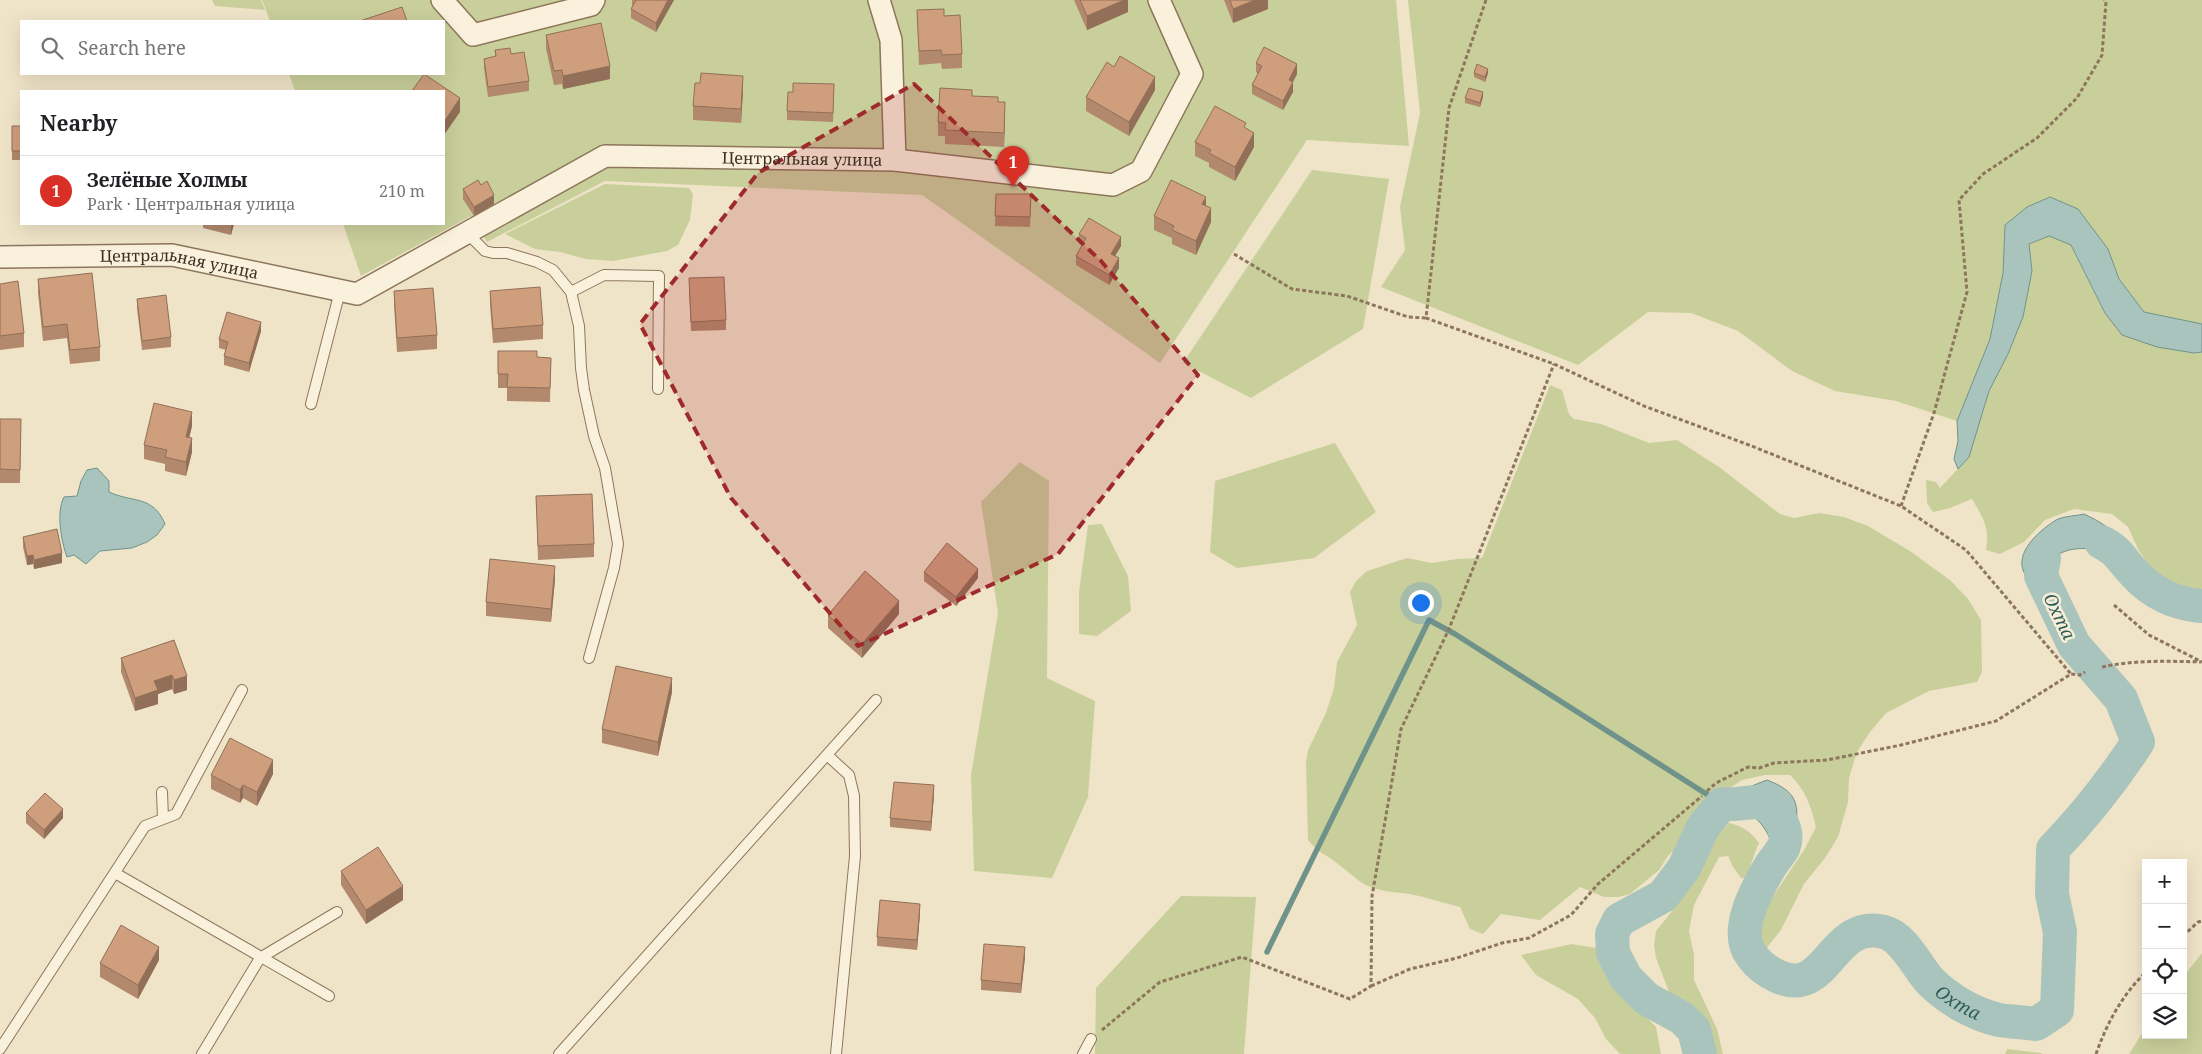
<!DOCTYPE html>
<meta charset="utf-8">
<style>
body{margin:0;font-family:"Noto Serif",serif;background:#f6f6f6;color:#202124}
.controls{position:absolute;right:15px;bottom:15px;display:grid;overflow:hidden;border-radius:0px;box-shadow:0 5px 20px #0002}
.controls button{width:45px;height:45px;display:grid;place-items:center;padding:0;border:0;border-bottom:1px solid #e0e0e0;background:#fff;color:#202124;font:25px sans-serif}
.you{position:absolute;left:1420px;top:602px;width:18px;height:18px;margin:-12px;border:4px solid #fff;border-radius:50%;background:#1a73e8;box-shadow:0 0 0 8px #1a73e833}
.badge{display:grid;place-items:center;width:32px;height:32px;border-radius:50%;background:#d93025;color:#fff;font-size:16px;font-weight:700}
.pin{position:absolute;translate:-50% -41px;filter:drop-shadow(0 1px 2px #0008)}
.pin::after{content:'';position:absolute;top:26px;width:18px;height:15px;background:inherit;clip-path:polygon(0 0,100% 0,50% 100%)}
.list{margin:0;padding:0;list-style:none}
h2{display:flex;justify-content:space-between;align-items:center;height:65px;margin:0;padding:0 20px;font-size:21px}
h2 small{font-size:16px;font-weight:400;color:#757577}
.list li{display:grid;grid-template-columns:32px 1fr auto;gap:15px;align-items:center;box-sizing:border-box;height:70px;padding:0 20px;border-top:1px solid #e0e0e0}
.list b{display:block;font-size:19px;white-space:nowrap}
.list p{margin:0;font-size:16px;white-space:nowrap;color:#757577}
.list em{font-size:16px;font-style:normal;color:#757577}
.icon{flex:none;width:28px;height:28px;fill:none;stroke:currentColor;stroke-width:2;stroke-linecap:round;stroke-linejoin:round}
.map{position:relative;flex:none;width:2202px;height:1054px;overflow:hidden}
.search{position:absolute;background:#fff;box-shadow:0 5px 20px #0002;left:20px;top:20px;width:425px;height:55px;display:flex;align-items:center;gap:12px;box-sizing:border-box;padding:0 18px;border-radius:0px;color:#757577;font-size:19px}
.panel{position:absolute;background:#fff;box-shadow:0 5px 20px #0002;left:20px;top:90px;width:425px;height:135px;border-radius:0px}
.map>svg:first-child{display:block}
</style>
<div class="map">
<svg width="2202" height="1054" viewBox="0 0 2202 1054">
<rect width="100%" height="100%" fill="#f0e4c8"/>
<path fill="#c9cf9b" d="M 212,0 L 261,0 L 265,10 L 215,6 Z
M 262,0 L 1396,0 L 1409,146 L 1307,140 L 1160,363 L 922,195 L 605,181 L 487,242 L 471,216 L 361,276 L 343,224 L 444,224 L 444,91 L 295,91 L 289,74 L 444,74 L 444,21 L 270,21 Z
M 1408,0 L 2202,0 L 2202,324 L 2144,312 L 2119,279 L 2108,249 L 2078,209 L 2050,197 L 2027,207 L 2005,225 L 2003,273 L 1990,339 L 1957,421 L 1896,401 L 1835,391 L 1792,371 L 1738,331 L 1691,313 L 1648,312 L 1578,365 L 1381,287 L 1405,250 L 1400,207 L 1420,113 Z
M 1312,170 L 1389,179 L 1363,329 L 1251,398 L 1183,363 Z
M 605,184 L 689,188 L 693,194 L 690,220 L 678,245 L 667,251 L 613,261 L 586,259 L 560,252 L 535,249 L 505,234 Z
M 2049,236 L 2071,245 L 2105,313 L 2194,353 L 2202,352 L 2202,598 L 2173,586 L 2157,576 L 2139,551 L 2128,527 L 2112,514 L 2074,509 L 2045,520 L 2024,542 L 2000,554 L 1986,550 C 1990,527 1983,518 1972,499 L 1950,508 L 1933,512 L 1927,503 L 1926,480 L 1936,482 L 1940,488 L 1969,457 L 1989,391 L 2008,354 L 2023,317 L 2032,271 L 2028,245 Z
M 1550,385 L 1562,390 L 1569,414 L 1574,419 L 1601,424 L 1649,443 L 1677,440 L 1719,467 L 1780,514 L 1794,518 L 1819,513 L 1844,517 L 1868,526 L 1910,551 L 1951,581 L 1968,599 L 1981,620 L 1982,672 L 1977,682 L 1929,691 L 1886,713 L 1870,732 L 1857,752 L 1849,778 L 1848,802 L 1838,837 L 1825,858 L 1804,884 L 1781,930 L 1765,950 L 1753,948 L 1751,936 L 1755,911 L 1763,901 L 1774,895 L 1804,850 L 1816,827 C 1811,807 1806,790 1790,775 L 1765,775 L 1742,780 L 1712,800 L 1692,832 L 1668,856 L 1659,870 L 1630,894 L 1618,897 L 1604,897 L 1580,887 L 1540,920 L 1501,914 L 1483,934 L 1470,929 L 1460,907 C 1447,904 1435,900 1423,897 C 1404,891 1384,894 1366,885 C 1355,879 1348,871 1338,864 C 1327,855 1317,852 1308,840 L 1306,762 L 1308,750 L 1326,713 L 1334,688 L 1337,662 L 1357,625 L 1350,592 L 1356,581 L 1367,571 L 1407,558 L 1432,563 L 1457,559 L 1482,558 Z
M 1335,443 L 1376,512 L 1314,558 L 1237,568 L 1210,552 L 1215,481 Z
M 1020,462 L 1049,481 L 1047,678 L 1095,701 L 1088,797 L 1052,878 L 974,871 L 971,775 L 998,613 L 981,502 Z
M 1102,524 L 1128,576 L 1131,611 L 1097,636 L 1079,634 L 1079,592 L 1088,525 Z
M 1729,823 C 1743,826 1750,831 1759,843 C 1753,855 1752,866 1745,878 L 1741,878 L 1733,867 L 1728,856 L 1719,857 L 1694,905 L 1689,931 L 1694,955 L 1694,980 L 1717,1029 L 1723,1054 L 1708,1054 L 1693,1019 L 1682,1014 L 1674,1005 L 1656,958 L 1654,945 L 1656,931 L 1673,910 L 1689,876 L 1710,842 Z
M 1181,896 L 1256,897 L 1244,1054 L 1095,1054 L 1096,988 Z
M 1572,944 L 1596,948 L 1605,974 L 1656,1027 L 1661,1054 L 1620,1054 L 1606,1039 L 1595,1018 L 1578,999 L 1536,975 L 1521,955 Z
M 2202,953 L 2202,1054 L 2129,1054 L 2146,1027 L 2146,1035 L 2183,1035 L 2183,977 Z
M 2007,1049 L 2041,1053 L 2043,1054 L 2005,1054 Z"/>
<path fill="#a9c4bc" stroke="#6f938a" d="M 2050,197 L 2078,209 L 2108,249 L 2119,279 L 2144,312 L 2202,324 L 2202,352 L 2194,353 L 2157,347 L 2122,335 L 2105,313 L 2071,245 L 2049,236 L 2029,244 L 2032,271 L 2023,317 L 2008,354 L 1989,391 L 1969,457 L 1958,469 L 1954,459 L 1958,441 L 1957,421 L 1990,339 L 2003,273 L 2005,225 L 2027,207 Z
M 97,468 L 109,481 L 109,492 C 133,503 153,495 165,524 L 157,535 L 147,542 L 132,548 L 100,551 L 86,564 L 74,555 L 67,557 C 61,541 56,512 64,497 L 77,496 L 81,481 L 87,470 Z
M 2084,514 C 2114,528 2125,540 2134,573 C 2125,566 2116,556 2105,552 C 2088,546 2056,546 2049,566 C 2045,577 2050,590 2052,601 C 2041,592 2028,584 2023,570 C 2016,550 2042,528 2058,519 C 2065,516 2076,516 2084,514 Z
M 1767,780 C 1790,789 1800,798 1796,824 C 1796,829 1794,838 1791,843 C 1786,851 1777,859 1770,867 C 1771,862 1773,856 1773,851 C 1773,839 1760,818 1748,813 C 1738,809 1723,812 1713,813 C 1725,797 1748,787 1767,780 Z"/>
<g fill="none" stroke-linecap="round" stroke-linejoin="round">
<path stroke="#6f938a" stroke-width="5.5" d="M 1267,952 L 1429,620 L 1455,634 L 1722,804"/>
<g stroke="#a9c4bc" stroke-width="34">
<path d="M 2101,542 C 2118,550 2121,559 2134,573 C 2152,593 2175,604 2202,606"/>
<path id="s1" d="M 1700,1054 L 1694,1030 L 1682,1018 L 1647,999 L 1626,978 L 1613,953 L 1612,934 L 1619,920 L 1663,896 L 1684,868 L 1703,827 L 1722,804 C 1734,806 1756,799 1767,804 C 1773,807 1776,812 1779,817 C 1784,826 1788,836 1784,846 C 1781,853 1775,859 1771,865 C 1758,887 1732,931 1752,956 C 1759,966 1768,972 1779,977 C 1828,998 1831,919 1884,932 C 1904,937 1917,967 1930,981 C 1948,999 1973,1014 1999,1020 C 2011,1022 2024,1022 2036,1024 L 2057,1010 L 2060,932 L 2052,894 L 2053,849 C 2085,816 2113,780 2138,742 L 2121,699 L 2074,645 L 2041,576 L 2044,558"/>
</g>
<defs>
<path id="lane" d="M 467,233 L 485,251 L 493,253 L 507,253 L 537,262 L 553,270 L 571,292 L 579,326 L 581,368 L 584,390 L 594,436 L 605,468 L 618,544 L 614,568 L 589,658
M 571,292 L 604,275 L 659,276 L 658,389
M 311,404 L 340,291
M 827,755 L 849,775 L 854,796 L 855,856 L 836,1054
M 162,792 L 163,819
M 115,873 L 329,996
M 0,1049 L 145,826 L 176,814 L 242,690
M 202,1054 L 260,958 L 337,912
M 559,1054 L 876,700
M 1083,1054 L 1091,1039"/>
<g id="street">
<path d="M 442,0 L 473,35 L 591,5 L 594,0"/>
<path d="M 879,0 L 891,40 L 895,160"/>
<path id="s2" d="M 0,257 L 172,255 L 357,294 L 605,156 L 895,160 L 1113,185 L 1141,171 L 1192,74 L 1159,0"/>
</g>
</defs>
<use href="#lane" stroke="#8d765c" stroke-width="12"/>
<use href="#street" stroke="#8d765c" stroke-width="24"/>
<path stroke="#8d765c" stroke-width="3" stroke-dasharray="4 2.5" stroke-linecap="butt" d="M 1486,0 L 1449,108 L 1426,318 L 1554,364 L 1644,406 L 1749,445 L 1901,506 L 1966,550 L 2071,674
M 1234,254 L 1292,289 L 1347,296 L 1408,317 L 1426,318
M 1901,506 L 1934,413 L 1967,292 L 1959,200 L 1983,174 L 2037,138 L 2077,98 L 2102,55 L 2106,2 L 2104,0
M 2114,605 L 2149,635 L 2202,662
M 2102,667 C 2134,660 2168,661 2201,662
M 1707,791 L 1716,783 L 1748,767 L 1759,768 L 1774,763 L 1827,760 L 1901,745 L 1996,721 L 2071,674 L 2080,675 L 2085,672
M 2183,936 L 2198,922 L 2202,921
M 1371,986 L 1410,969 L 1457,958 L 1502,943 L 1529,938 L 1571,915 L 1598,884 L 1702,796
M 1102,1030 L 1160,982 L 1242,957 L 1350,999 L 1371,986 L 1372,896 L 1401,729 L 1449,629 L 1554,364
M 2096,1054 C 2107,1023 2122,995 2146,972"/>
<use href="#lane" stroke="#faf1dc" stroke-width="10"/>
<use href="#street" stroke="#faf1dc" stroke-width="21"/>
</g>
<path fill="#b2896c" d="M 632,0 L 674,0 L 656,32 L 631,18 L 631,9 L 633,5 L 632,5 Z
M 1074,0 L 1128,0 L 1128,12 L 1087,30 Z
M 1224,0 L 1268,0 L 1268,9 L 1233,23 Z
M 917,10 L 944,16 L 962,54 L 962,68 L 942,69 L 941,63 L 919,65 Z
M 546,35 L 610,79 L 563,89 L 562,84 L 554,85 L 546,49 Z
M 495,50 L 511,54 L 529,81 L 529,91 L 488,97 L 484,68 L 484,59 L 495,57 Z
M 1256,63 L 1297,74 L 1293,82 L 1293,92 L 1283,110 L 1252,94 L 1252,85 L 1258,74 L 1256,72 Z
M 1474,73 L 1488,73 L 1485,82 L 1474,77 Z
M 834,84 L 833,122 L 787,120 L 787,111 L 793,92 Z
M 743,90 L 741,123 L 693,120 L 693,106 Z
M 1155,90 L 1129,136 L 1086,111 L 1086,97 Z
M 972,96 L 998,102 L 1005,116 L 1004,147 L 945,144 L 945,136 L 938,136 L 938,122 Z
M 1483,97 L 1480,107 L 1465,103 L 1465,98 Z
M 12,126 L 21,126 L 21,160 L 12,160 Z
M 1246,129 L 1254,147 L 1235,181 L 1209,167 L 1209,163 L 1195,156 L 1195,142 Z
M 481,185 L 494,204 L 474,216 L 463,199 L 463,189 Z
M 996,194 L 1031,194 L 1030,227 L 995,226 Z
M 1206,205 L 1211,222 L 1196,255 L 1172,244 L 1172,238 L 1154,230 L 1154,216 Z
M 203,224 L 234,224 L 231,235 L 203,228 Z
M 1079,234 L 1121,246 L 1115,256 L 1119,268 L 1109,285 L 1076,265 L 1076,256 L 1082,245 L 1079,244 Z
M 38,279 L 100,347 L 100,361 L 70,364 L 67,338 L 43,341 L 38,293 Z
M 0,284 L 24,333 L 24,347 L 0,350 Z
M 689,288 L 726,320 L 726,330 L 691,331 Z
M 394,291 L 437,335 L 437,349 L 397,352 L 394,305 Z
M 490,291 L 543,325 L 543,339 L 493,343 L 490,305 Z
M 137,299 L 171,337 L 171,347 L 142,350 L 137,308 Z
M 261,331 L 249,372 L 224,365 L 224,356 L 226,350 L 219,348 L 219,339 Z
M 498,351 L 537,357 L 551,358 L 550,402 L 507,401 L 507,388 L 498,388 Z
M 0,419 L 21,419 L 20,483 L 0,483 Z
M 192,426 L 189,438 L 192,452 L 186,476 L 165,471 L 165,464 L 144,459 L 144,445 Z
M 536,496 L 594,544 L 594,557 L 538,560 Z
M 23,537 L 62,563 L 34,569 L 33,564 L 27,565 L 23,547 Z
M 924,572 L 978,578 L 956,606 L 924,581 Z
M 555,579 L 551,622 L 486,616 L 486,602 Z
M 899,614 L 862,658 L 828,628 L 828,615 Z
M 174,640 L 187,690 L 174,694 L 172,689 L 158,694 L 158,704 L 135,711 L 121,672 L 121,658 Z
M 672,692 L 658,756 L 602,743 L 602,729 Z
M 273,774 L 257,806 L 243,798 L 240,803 L 211,789 L 211,775 Z
M 934,795 L 931,831 L 890,827 L 890,818 Z
M 26,813 L 63,818 L 44,839 L 26,823 Z
M 341,871 L 403,900 L 366,924 L 341,885 Z
M 920,913 L 917,950 L 877,946 L 877,937 Z
M 1025,957 L 1021,993 L 981,990 L 981,980 Z
M 159,960 L 138,999 L 100,977 L 100,963 Z"/>
<path fill="#916f58" d="M 668,0 L 674,0 L 656,32 L 656,23 Z
M 1124,0 L 1128,0 L 1128,12 L 1087,30 L 1087,16 Z
M 1255,0 L 1268,0 L 1268,9 L 1233,23 L 1233,9 Z
M 1297,64 L 1297,74 L 1289,89 L 1289,80 Z
M 610,66 L 610,79 L 563,89 L 563,76 Z
M 1488,69 L 1488,73 L 1485,82 L 1485,77 Z
M 743,76 L 743,90 L 741,123 L 741,109 Z
M 1155,77 L 1155,90 L 1129,136 L 1129,122 Z
M 1293,82 L 1293,92 L 1283,110 L 1283,101 Z
M 1483,92 L 1483,97 L 1480,107 L 1480,103 Z
M 460,98 L 460,112 L 444,135 L 444,122 Z
M 1005,102 L 1005,116 L 1004,147 L 1004,133 Z
M 1254,133 L 1254,147 L 1235,181 L 1235,167 Z
M 494,195 L 494,204 L 474,216 L 474,207 Z
M 1206,197 L 1206,210 L 1202,204 Z
M 1211,208 L 1211,222 L 1196,255 L 1196,241 Z
M 231,224 L 234,224 L 231,235 Z
M 1121,237 L 1121,246 L 1111,263 L 1111,254 Z
M 1119,258 L 1119,268 L 1109,285 L 1109,275 Z
M 261,322 L 261,331 L 249,372 L 249,363 Z
M 192,412 L 192,426 L 186,451 L 186,437 Z
M 192,438 L 192,452 L 186,476 L 186,462 Z
M 62,553 L 62,563 L 34,569 L 34,560 Z
M 33,555 L 33,564 L 27,565 L 27,556 Z
M 555,566 L 555,579 L 551,622 L 551,609 Z
M 978,569 L 978,578 L 956,606 L 956,597 Z
M 899,601 L 899,614 L 862,658 L 862,644 Z
M 172,675 L 172,689 L 158,694 L 158,704 L 135,711 L 135,698 L 154,681 Z
M 187,676 L 187,690 L 174,694 L 174,680 Z
M 672,678 L 672,692 L 658,756 L 658,742 Z
M 273,760 L 273,774 L 257,806 L 257,792 Z
M 243,785 L 243,798 L 240,803 L 240,790 Z
M 934,785 L 934,795 L 931,831 L 931,822 Z
M 63,809 L 63,818 L 44,839 L 44,830 Z
M 403,886 L 403,900 L 366,924 L 366,910 Z
M 920,904 L 920,913 L 917,950 L 917,940 Z
M 159,947 L 159,960 L 138,999 L 138,985 Z
M 1025,947 L 1025,957 L 1021,993 L 1021,984 Z"/>
<path fill="#cf9f7d" stroke="#916f58" d="M 636,0 L 668,0 L 656,23 L 631,9 Z
M 1080,0 L 1124,0 L 1087,16 Z
M 1230,0 L 1255,0 L 1233,9 Z
M 402,7 L 407,21 L 360,21 Z
M 944,9 L 944,16 L 960,15 L 962,54 L 942,55 L 941,50 L 919,51 L 917,10 Z
M 601,23 L 610,66 L 563,76 L 562,70 L 554,71 L 546,35 Z
M 1264,47 L 1297,64 L 1289,80 L 1293,82 L 1283,101 L 1252,85 L 1262,66 L 1256,63 Z
M 510,48 L 511,54 L 524,52 L 529,81 L 488,87 L 484,59 L 496,56 L 495,50 Z
M 1120,56 L 1155,77 L 1129,122 L 1086,97 L 1107,62 L 1114,67 Z
M 1477,64 L 1488,69 L 1485,77 L 1474,73 Z
M 701,73 L 743,76 L 741,109 L 693,106 L 695,83 L 700,83 Z
M 424,74 L 460,98 L 444,122 L 444,91 L 412,91 Z
M 793,83 L 834,84 L 833,113 L 787,111 L 788,92 L 793,92 Z
M 940,88 L 972,90 L 972,96 L 998,97 L 998,102 L 1005,102 L 1004,133 L 945,130 L 946,123 L 938,122 Z
M 1469,88 L 1483,92 L 1480,103 L 1465,98 Z
M 1215,106 L 1246,123 L 1244,127 L 1254,133 L 1235,167 L 1209,153 L 1211,150 L 1195,142 Z
M 12,126 L 21,126 L 21,151 L 12,151 Z
M 478,180 L 481,185 L 487,181 L 494,195 L 474,207 L 463,189 Z
M 1171,180 L 1206,197 L 1202,204 L 1211,208 L 1196,241 L 1172,230 L 1174,226 L 1154,216 Z
M 996,194 L 1031,194 L 1030,217 L 995,216 Z
M 1089,218 L 1121,237 L 1111,254 L 1119,258 L 1109,275 L 1076,256 L 1086,238 L 1079,234 Z
M 92,273 L 100,347 L 70,350 L 67,324 L 43,327 L 38,279 Z
M 724,277 L 726,320 L 691,322 L 689,278 Z
M 18,281 L 24,333 L 0,336 L 0,284 Z
M 540,287 L 543,325 L 493,329 L 490,291 Z
M 433,288 L 437,335 L 397,338 L 394,291 Z
M 166,295 L 171,337 L 142,341 L 137,299 Z
M 227,312 L 261,322 L 249,363 L 224,356 L 228,342 L 219,339 Z
M 498,351 L 537,351 L 537,357 L 551,358 L 550,388 L 507,387 L 508,374 L 498,374 Z
M 154,403 L 192,412 L 186,437 L 192,438 L 186,462 L 165,457 L 167,450 L 144,445 Z
M 0,419 L 21,419 L 20,470 L 0,469 Z
M 592,494 L 594,544 L 538,546 L 536,496 Z
M 57,529 L 62,553 L 34,560 L 33,555 L 27,556 L 23,537 Z
M 947,543 L 978,569 L 956,597 L 924,572 Z
M 490,559 L 555,566 L 551,609 L 486,602 Z
M 865,571 L 899,601 L 862,644 L 828,615 Z
M 174,640 L 187,676 L 174,680 L 172,675 L 154,681 L 158,690 L 135,698 L 121,658 Z
M 616,666 L 672,678 L 658,742 L 602,729 Z
M 230,738 L 273,760 L 257,792 L 243,785 L 240,790 L 211,775 Z
M 894,782 L 934,785 L 931,822 L 890,818 Z
M 45,793 L 63,809 L 44,830 L 26,813 Z
M 378,847 L 403,886 L 366,910 L 341,871 Z
M 880,900 L 920,904 L 917,940 L 877,937 Z
M 121,925 L 159,947 L 138,985 L 100,963 Z
M 984,944 L 1025,947 L 1021,984 L 981,980 Z"/>
<path fill="#9e2a2b" fill-opacity="0.2" stroke="#9e2a2b" stroke-width="4" stroke-dasharray="10 6" stroke-linejoin="round" d="M 914,84 L 1101,261 L 1198,375 L 1058,554 L 858,646 L 731,498 L 640,324 L 758,173 Z"/>
<g text-anchor="middle" dominant-baseline="central" stroke-width="5" stroke-linejoin="round" paint-order="stroke">
<g font-size="16" fill="#3d2e20" stroke="#f7eed8">
<text stroke="none"><textPath href="#s2" startOffset="842">Центральная улица</textPath></text>
<text stroke="none"><textPath href="#s2" startOffset="180">Центральная улица</textPath></text>
</g>
<g font-size="18" font-style="italic" fill="#2f5d5a" stroke="#f7eed8">
<text transform="translate(2060 616) rotate(64)">Охта</text>
<text stroke="none"><textPath href="#s1" startOffset="811">Охта</textPath></text>
</g>
</g>
</svg>
<div class="controls">
<button>+</button>
<button>−</button>
<button><svg class="icon" aria-label="locate" viewBox="0 0 24 24"><circle cx="12" cy="12" r="6"/><path d="M12 2v4M12 18v4M2 12h4M18 12h4"/></svg></button>
<button><svg class="icon" aria-label="layers" viewBox="0 0 24 24"><path d="M12 4l9 5-9 5-9-5zM3 14l9 5 9-5"/></svg></button>
</div>
<div class="you"></div>
<div class="pin badge" style="left:1013px;top:187px">1</div>
<div class="search"><svg class="icon" aria-label="search" viewBox="0 0 24 24"><circle cx="10" cy="10" r="6"/><path d="M15 15l6 6"/></svg>Search here</div>
<section class="panel">
<h2>Nearby<small></small></h2>
<ul class="list">
<li><span class="badge">1</span><div><b>Зелёные Холмы</b><p>Park · Центральная улица</p></div><em>210 m</em></li>
</ul>
</section>
</div>
